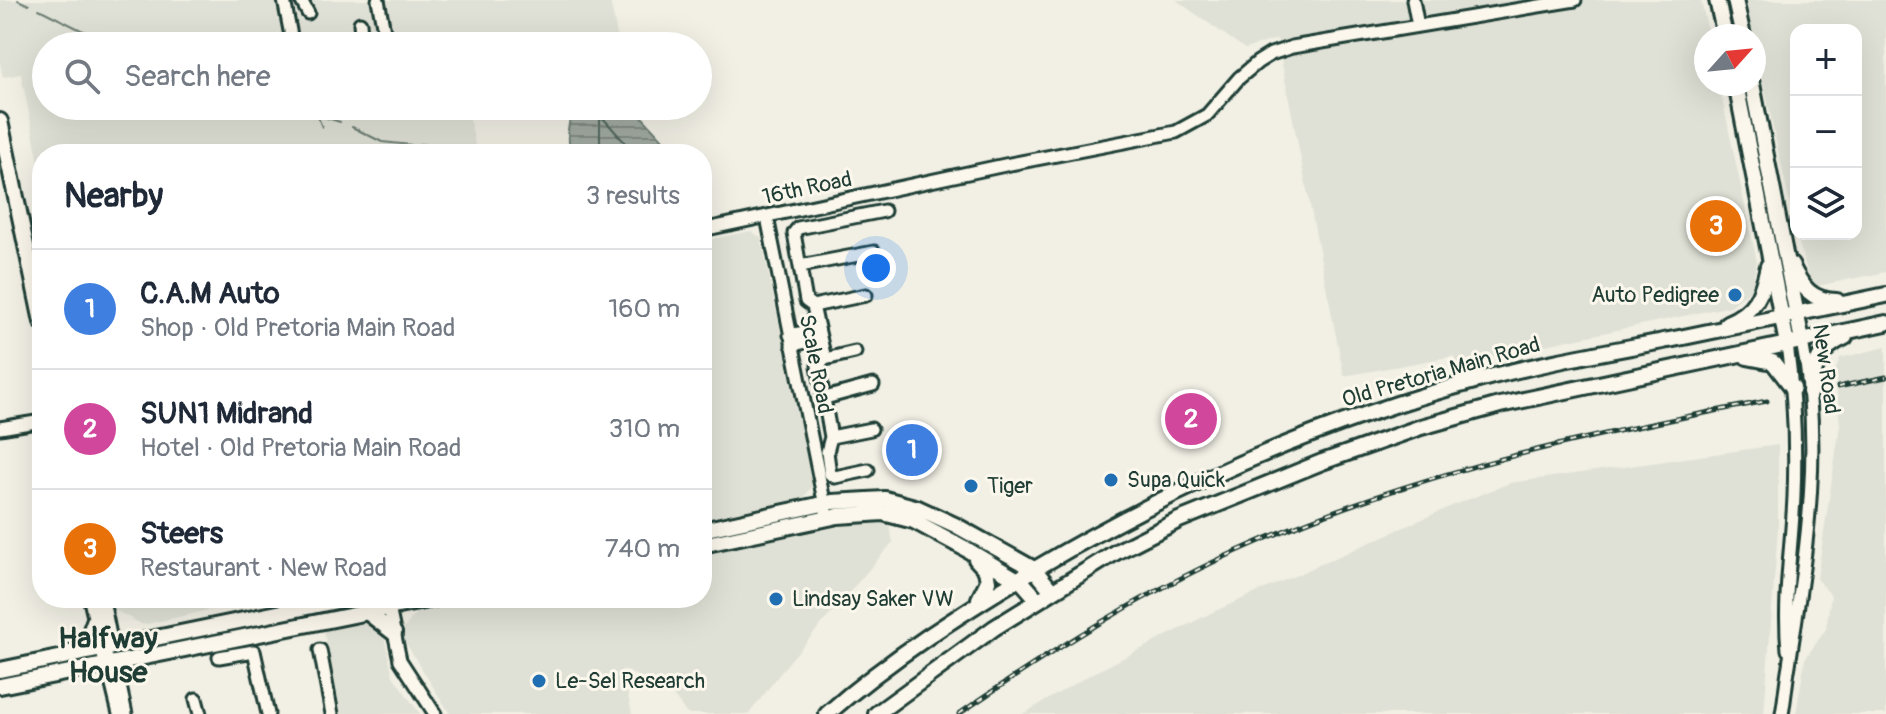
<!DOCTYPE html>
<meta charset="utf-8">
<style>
body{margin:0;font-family:Pangolin,sans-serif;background:#f6f6f7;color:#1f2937}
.controls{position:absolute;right:24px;top:24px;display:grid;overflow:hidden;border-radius:16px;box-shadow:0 8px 32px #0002}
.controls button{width:72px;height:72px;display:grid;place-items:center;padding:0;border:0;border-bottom:2px solid #e0e1e3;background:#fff;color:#1f2937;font:40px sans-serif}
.compass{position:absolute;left:1694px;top:24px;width:72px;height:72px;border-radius:50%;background:#fff;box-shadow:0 8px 32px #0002;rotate:63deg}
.you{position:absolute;left:876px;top:268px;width:28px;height:28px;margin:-20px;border:6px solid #fff;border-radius:50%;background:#1a73e8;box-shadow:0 0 0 12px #1a73e833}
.badge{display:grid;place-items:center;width:52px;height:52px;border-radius:50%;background:#1f6fb2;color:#fff;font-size:26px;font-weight:700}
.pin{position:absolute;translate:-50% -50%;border:4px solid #fff;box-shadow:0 2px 8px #0006}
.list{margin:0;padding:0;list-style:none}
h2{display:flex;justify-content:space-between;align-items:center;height:104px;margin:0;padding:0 32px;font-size:34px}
h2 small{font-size:26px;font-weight:400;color:#747a83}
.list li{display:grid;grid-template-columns:52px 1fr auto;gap:24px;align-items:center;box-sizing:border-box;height:120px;padding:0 32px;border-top:2px solid #e0e1e3}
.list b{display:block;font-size:30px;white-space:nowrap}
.list p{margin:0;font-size:26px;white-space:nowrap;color:#747a83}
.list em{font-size:26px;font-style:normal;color:#747a83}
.icon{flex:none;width:44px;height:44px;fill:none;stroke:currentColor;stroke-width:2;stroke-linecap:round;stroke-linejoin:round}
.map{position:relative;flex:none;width:1886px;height:714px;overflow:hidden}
.search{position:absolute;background:#fff;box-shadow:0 8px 32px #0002;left:32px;top:32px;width:680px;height:88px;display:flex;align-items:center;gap:20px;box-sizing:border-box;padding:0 28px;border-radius:44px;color:#747a83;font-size:30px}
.panel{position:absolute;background:#fff;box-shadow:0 8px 32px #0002;left:32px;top:144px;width:680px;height:464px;border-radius:32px}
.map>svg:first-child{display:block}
</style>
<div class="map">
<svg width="1886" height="714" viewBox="0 0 1886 714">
<defs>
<pattern id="water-rules" width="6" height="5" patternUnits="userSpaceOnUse" patternTransform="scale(2)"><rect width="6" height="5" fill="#a2aba1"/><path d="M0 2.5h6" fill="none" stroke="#838c84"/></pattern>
</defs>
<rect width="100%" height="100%" fill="#f2f0e5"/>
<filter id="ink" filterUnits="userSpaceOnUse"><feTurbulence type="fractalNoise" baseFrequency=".0125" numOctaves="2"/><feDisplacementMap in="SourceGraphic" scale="16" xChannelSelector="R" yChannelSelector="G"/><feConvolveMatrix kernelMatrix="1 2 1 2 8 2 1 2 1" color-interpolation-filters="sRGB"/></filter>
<g filter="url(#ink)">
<path fill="#e0e1d6" d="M 0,0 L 610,0 L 619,45 L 46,46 L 46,106 L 467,106 L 477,154 L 42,154 L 42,177 L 21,74 L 3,77 L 0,64 Z
M 1176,0 L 1701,0 L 1709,36 L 1706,36 L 1706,84 L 1719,84 L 1757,262 L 1751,289 L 1731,306 L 1456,364 L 1454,356 L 1344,376 L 1277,39 L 1245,49 Z
M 1745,0 L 1886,0 L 1886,272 L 1812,287 L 1796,234 L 1856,234 L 1856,30 L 1796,30 L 1796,232 Z
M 751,231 L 761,238 L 813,485 L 803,499 L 702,519 L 702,241 Z
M 1886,347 L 1886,714 L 1796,714 L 1805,659 L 1826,629 L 1831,595 L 1817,579 L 1840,425 L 1835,372 L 1840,358 Z
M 1778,445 L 1778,529 L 1764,714 L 1023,714 L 1086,677 L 1213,612 L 1454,505 L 1510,483 Z
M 871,521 L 889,524 L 893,542 L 788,663 L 749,714 L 687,714 L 669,690 L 622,669 L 632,714 L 450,714 L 400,634 L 417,611 L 479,598 L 702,598 L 702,553 Z
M 110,598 L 261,598 L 143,625 L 113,609 Z
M 365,623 L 384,636 L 393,676 L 420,714 L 341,714 L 324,631 Z"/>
<path fill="url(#water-rules)" stroke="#6e7f75" stroke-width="2" d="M 572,106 L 632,106 L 664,141 L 678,147 L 681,154 L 570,154 L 568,130 Z"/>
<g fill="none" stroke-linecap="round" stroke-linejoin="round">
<path stroke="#536960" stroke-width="2" d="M 600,154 L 600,120 L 603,118 L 635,154"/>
<path stroke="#6e7f75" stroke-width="2" d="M 18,0 L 29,5
M 39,9 L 81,30 L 117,44
M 291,106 L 317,115 L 322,127
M 318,115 L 340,122
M 352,127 L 382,142 L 411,145
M 419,144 L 444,147 L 461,154"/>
<defs>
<path id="minor" d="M 284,0 L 293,46
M 301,0 L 308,13
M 378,0 L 387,46
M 1413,0 L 1418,26
M 360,23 L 362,46
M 767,217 L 826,511
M 702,230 L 1005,165 L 1176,132 L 1207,115 L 1239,78 L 1258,62 L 1271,54 L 1292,47 L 1575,0
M 800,266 L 874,252
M 866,295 L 813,306 L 806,301 L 794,233 L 798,228 L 884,211
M 813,306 L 825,359 L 818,366 L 831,437 L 827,452 L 830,474 L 835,477 L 868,470
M 790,335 L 818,329
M 1787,344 C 1794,395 1796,445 1794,496 C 1792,547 1783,599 1788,650
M 792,345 L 820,339
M 825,359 L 855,352
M 825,398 L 873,385
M 0,428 L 42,421
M 831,437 L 871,429
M 387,598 L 400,660 L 435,714
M 320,650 L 332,714
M 219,657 L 254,651 L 268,714
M 115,663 L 126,714
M 107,665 L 119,714
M 196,699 L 200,714
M 1782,714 C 1785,698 1786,681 1789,665 C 1805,557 1824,449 1802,341"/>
<path id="major" d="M 1717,0 L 1725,36
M 1735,0 L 1743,36
M 1736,84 L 1787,344
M 1752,84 L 1802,341
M 0,121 L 42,322
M 1791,265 C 1802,287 1811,301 1837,301
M 1727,323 C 1755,312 1762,294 1768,266
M 1747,357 L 1773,362 L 1793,388
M 1810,392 C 1814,366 1819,348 1845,337
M 702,530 L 832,502 L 885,499 L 918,508 L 955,525 L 1034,569 L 1052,591
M 702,545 L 838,516 L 883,513 L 914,521 L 966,549 L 1023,583 L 1038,600
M 976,559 L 986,570 L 988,581 L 979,599
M 91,598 L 105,657
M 101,598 L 110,643
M 367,612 L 394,633
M 68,656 L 88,638 L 95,619
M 0,670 L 351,598
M 0,686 L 438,598
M 827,714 C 891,658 963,612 1035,569 C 1173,487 1322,422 1478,380 C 1544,362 1612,351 1679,338 C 1748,324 1817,309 1886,295
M 876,714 L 994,628 L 1116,552 L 1179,520 L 1322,462 L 1421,427 L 1500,405 L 1886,323"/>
</defs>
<use href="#minor" stroke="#1f3d34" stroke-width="17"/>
<use href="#major" stroke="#1f3d34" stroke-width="20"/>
<use href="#minor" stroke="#fbf7ec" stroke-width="11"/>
<use href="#major" stroke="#fbf7ec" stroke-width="14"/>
<defs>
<path id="rail" d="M 1838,387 L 1886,377
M 959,714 C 1052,650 1149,589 1253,544 C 1416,472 1592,434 1767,401"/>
</defs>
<use href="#rail" stroke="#1f3d34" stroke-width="5"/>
<use href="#rail" stroke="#fbf7ec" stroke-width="2" stroke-dasharray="6" stroke-linecap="butt"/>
</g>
</g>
<g fill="#1f6fb2" stroke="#fbf7ec" stroke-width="3">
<circle cx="1735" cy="295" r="8"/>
<circle cx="1111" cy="480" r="8"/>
<circle cx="971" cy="486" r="8"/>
<circle cx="776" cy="599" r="8"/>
<circle cx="539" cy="681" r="8"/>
</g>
<g text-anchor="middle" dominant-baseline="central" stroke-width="6" stroke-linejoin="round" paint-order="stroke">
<g font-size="22" fill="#1f3d34" stroke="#fbf7ec">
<text transform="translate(807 188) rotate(-12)">16th Road</text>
<text transform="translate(816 364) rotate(79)">Scale Road</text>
<text transform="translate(1826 369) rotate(82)">New Road</text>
<text transform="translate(1441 372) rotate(-16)">Old Pretoria Main Road</text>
</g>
<g font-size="22" fill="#1f3d34" stroke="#fbf7ec" text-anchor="start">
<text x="1719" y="295" text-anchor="end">Auto Pedigree</text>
<text x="1127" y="480">Supa Quick</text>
<text x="987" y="486">Tiger</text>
<text x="792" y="599">Lindsay Saker VW</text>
<text x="555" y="681">Le-Sel Research</text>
</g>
<g font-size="30" font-weight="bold" fill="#1f3d34" stroke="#fbf7ec">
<text x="108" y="638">Halfway<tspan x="108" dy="34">House</tspan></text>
</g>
</g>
</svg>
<div class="controls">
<button>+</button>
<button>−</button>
<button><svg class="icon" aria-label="layers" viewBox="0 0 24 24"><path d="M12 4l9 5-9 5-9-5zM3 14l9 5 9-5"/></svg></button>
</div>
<svg class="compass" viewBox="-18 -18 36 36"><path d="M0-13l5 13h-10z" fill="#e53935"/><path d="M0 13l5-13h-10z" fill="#747a83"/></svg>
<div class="you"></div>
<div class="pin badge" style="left:912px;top:450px;background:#3f7fe0">1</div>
<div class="pin badge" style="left:1191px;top:419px;background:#d1479c">2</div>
<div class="pin badge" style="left:1716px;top:226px;background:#e8710a">3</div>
<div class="search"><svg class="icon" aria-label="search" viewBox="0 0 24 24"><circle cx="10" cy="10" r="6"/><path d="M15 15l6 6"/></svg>Search here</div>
<section class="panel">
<h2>Nearby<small>3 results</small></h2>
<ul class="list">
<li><span class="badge" style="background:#3f7fe0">1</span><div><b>C.A.M Auto</b><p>Shop · Old Pretoria Main Road</p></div><em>160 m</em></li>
<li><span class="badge" style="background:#d1479c">2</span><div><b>SUN1 Midrand</b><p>Hotel · Old Pretoria Main Road</p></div><em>310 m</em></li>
<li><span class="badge" style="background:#e8710a">3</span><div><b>Steers</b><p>Restaurant · New Road</p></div><em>740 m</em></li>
</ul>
</section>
</div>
